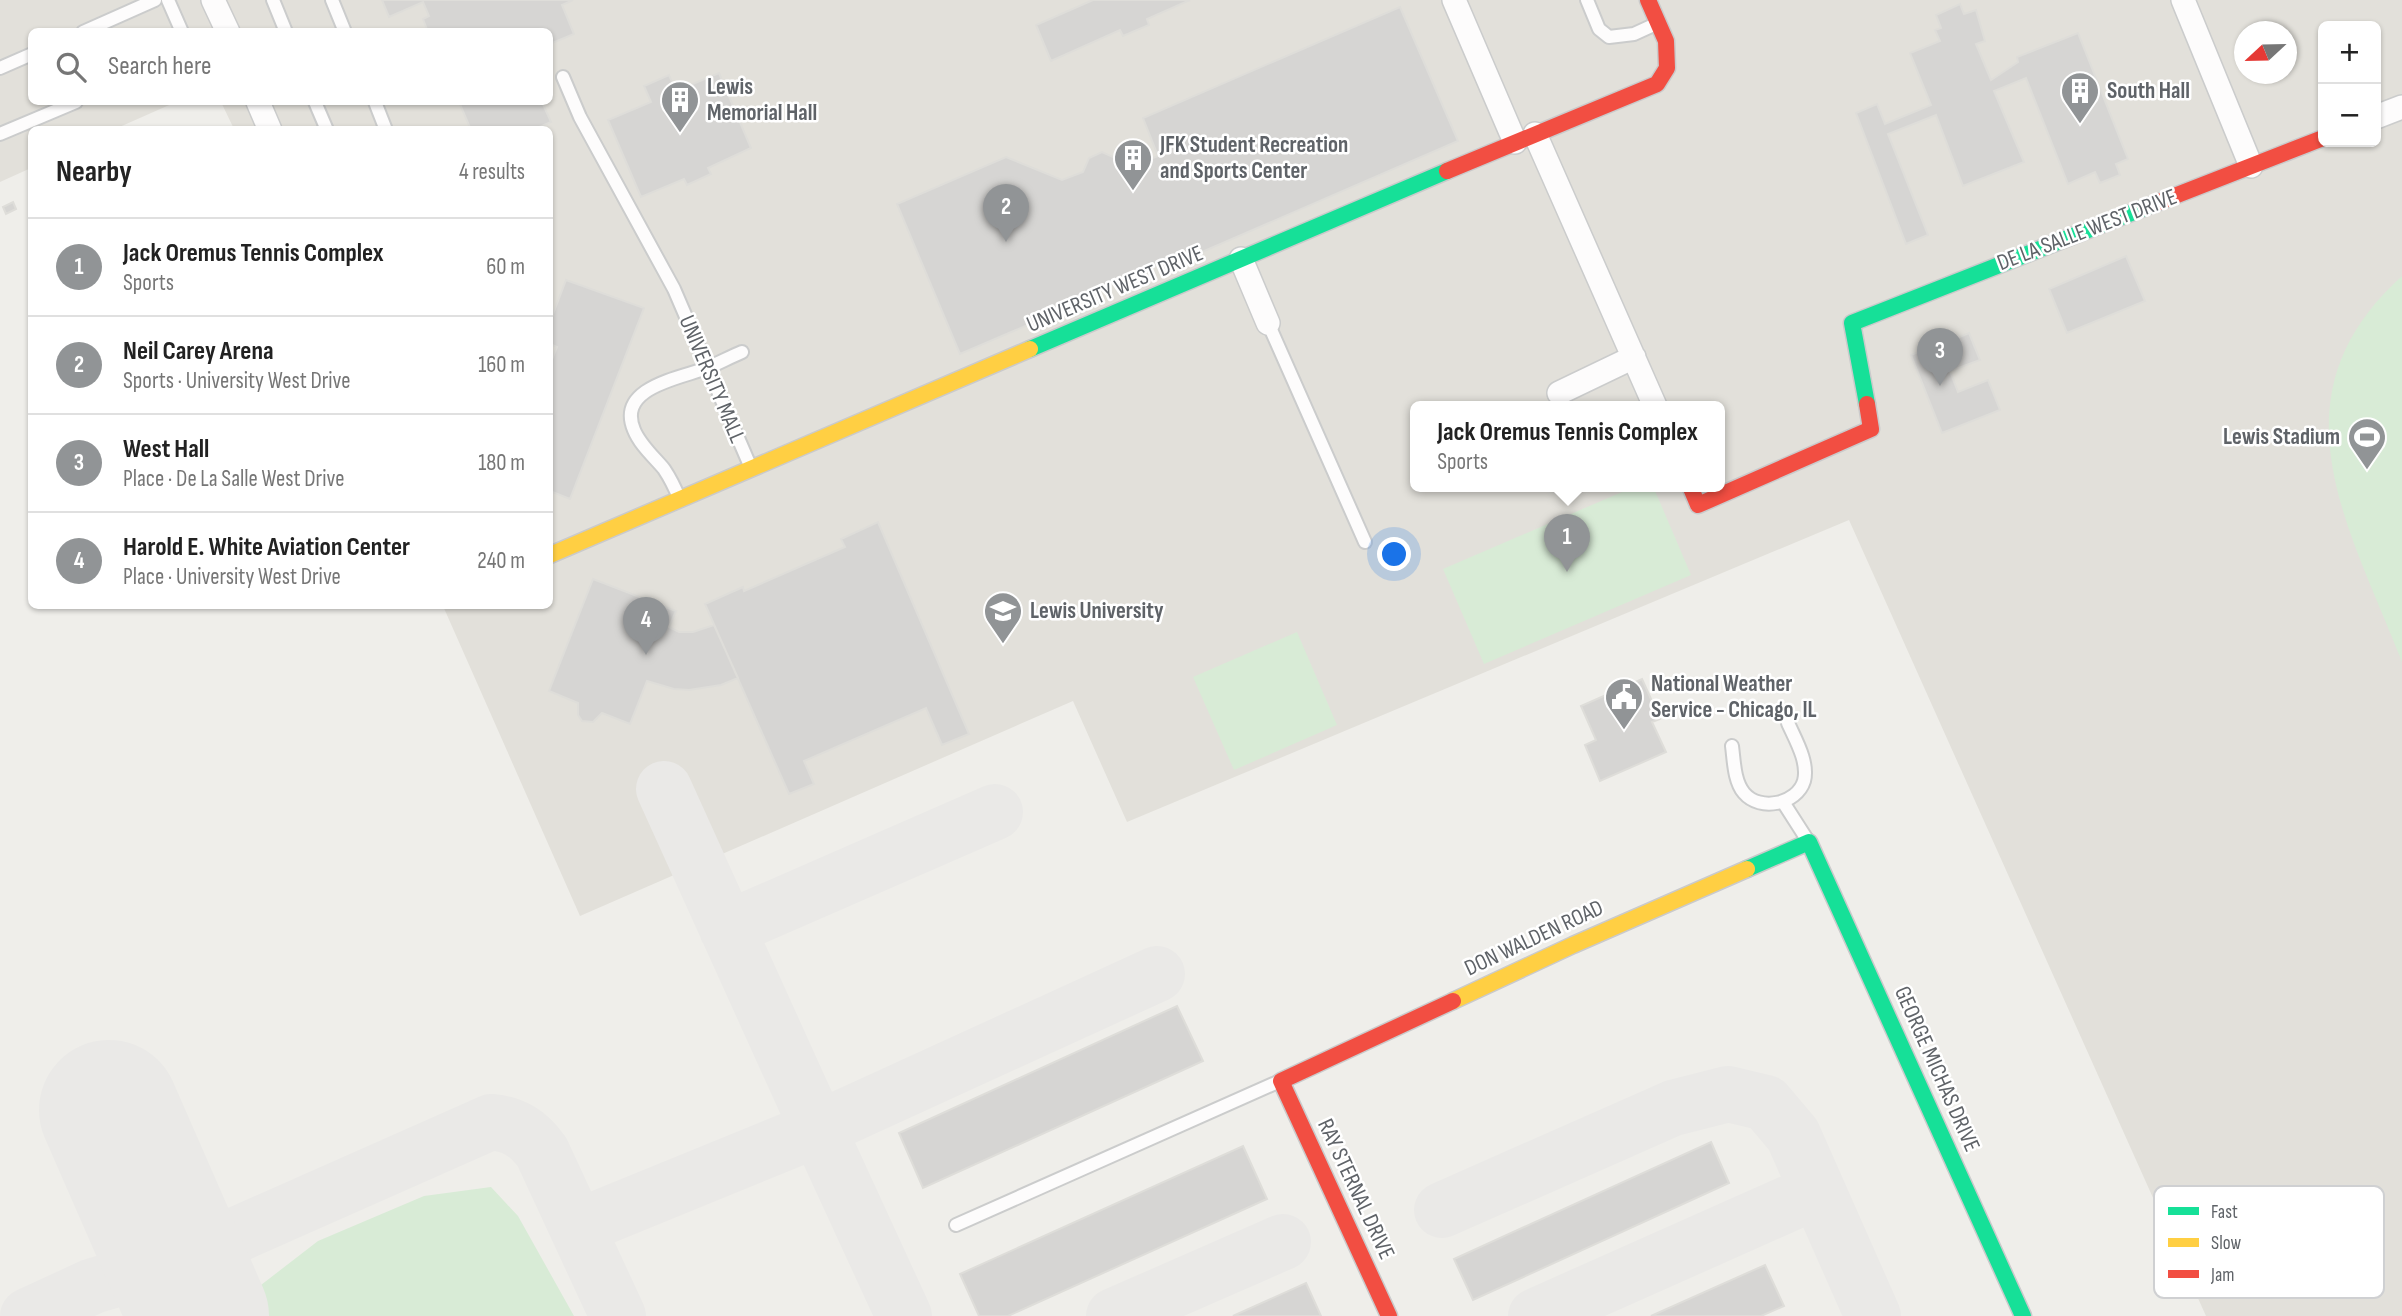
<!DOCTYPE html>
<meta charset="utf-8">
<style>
body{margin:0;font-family:"Sofia Sans Condensed",sans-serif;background:#f6f6f6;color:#222}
.controls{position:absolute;right:21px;top:21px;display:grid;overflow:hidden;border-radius:10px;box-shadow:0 2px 5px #0004}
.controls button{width:63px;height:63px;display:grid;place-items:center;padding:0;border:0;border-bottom:2px solid #e0e0e0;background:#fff;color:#222;font:35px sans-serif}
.compass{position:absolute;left:2234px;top:21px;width:63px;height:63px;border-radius:50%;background:#fff;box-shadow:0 2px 5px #0004;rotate:248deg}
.you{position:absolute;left:1395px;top:555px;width:24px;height:24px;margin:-18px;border:5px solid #fff;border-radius:50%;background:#1a73e8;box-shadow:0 0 0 10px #1a73e833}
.badge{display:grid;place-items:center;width:46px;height:46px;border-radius:50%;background:#919496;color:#fff;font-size:23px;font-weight:700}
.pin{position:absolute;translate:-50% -58px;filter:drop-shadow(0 2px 4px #0008)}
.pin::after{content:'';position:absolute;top:37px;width:24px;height:21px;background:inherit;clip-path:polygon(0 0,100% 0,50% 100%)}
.popup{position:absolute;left:1410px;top:401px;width:315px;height:91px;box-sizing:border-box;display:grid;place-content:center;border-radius:10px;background:#fff;filter:drop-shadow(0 2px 5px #0005);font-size:23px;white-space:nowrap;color:#767676}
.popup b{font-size:26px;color:#222}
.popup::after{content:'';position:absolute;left:50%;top:100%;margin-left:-14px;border:14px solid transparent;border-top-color:#fff}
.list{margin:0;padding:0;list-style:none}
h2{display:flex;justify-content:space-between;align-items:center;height:91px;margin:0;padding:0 28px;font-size:30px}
h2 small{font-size:23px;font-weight:400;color:#767676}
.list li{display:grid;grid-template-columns:46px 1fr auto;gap:21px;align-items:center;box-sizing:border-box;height:98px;padding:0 28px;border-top:2px solid #e0e0e0}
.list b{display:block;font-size:26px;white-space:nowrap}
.list p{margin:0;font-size:23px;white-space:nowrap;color:#767676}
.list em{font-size:23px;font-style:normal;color:#767676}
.icon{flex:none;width:38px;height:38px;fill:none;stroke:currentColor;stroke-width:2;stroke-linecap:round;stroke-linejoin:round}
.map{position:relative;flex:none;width:2402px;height:1316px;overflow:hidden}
.search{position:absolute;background:#fff;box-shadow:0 2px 5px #0004;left:28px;top:28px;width:525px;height:77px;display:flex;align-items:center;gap:18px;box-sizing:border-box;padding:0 24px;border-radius:10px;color:#767676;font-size:26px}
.panel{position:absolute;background:#fff;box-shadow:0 2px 5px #0004;left:28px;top:126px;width:525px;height:483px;border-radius:10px}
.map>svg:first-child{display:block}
</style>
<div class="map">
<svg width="2402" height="1316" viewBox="0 0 2402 1316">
<rect width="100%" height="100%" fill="#efeeea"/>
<path fill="#e2e0da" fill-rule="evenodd" d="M 0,0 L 2402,0 L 2402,1316 L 2206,1316 L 1849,520 L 1127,822 L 1073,701 L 580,916 L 443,606 L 550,606 L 550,130 L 234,129 L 221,102 L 550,102 L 550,32 L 32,32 L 32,102 L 176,102 L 115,129 L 32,130 L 31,168 L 0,182 ZM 2323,26 L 2376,26 L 2376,142 L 2323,142 ZM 2244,32 L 2286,32 L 2286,74 L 2244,74 ZM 1415,406 L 1719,406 L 1719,486 L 1415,486 Z"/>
<path fill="#d8ebd6" d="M 2402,276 L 2402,662 C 2349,526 2268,397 2402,276 Z
M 1636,486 L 1653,486 L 1691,575 L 1484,664 L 1443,569 Z
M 1297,632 L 1337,725 L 1234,770 L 1193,677 Z
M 491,1187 L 518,1216 L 574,1316 L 259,1316 L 258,1306 L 261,1285 L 318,1241 L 424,1196 Z"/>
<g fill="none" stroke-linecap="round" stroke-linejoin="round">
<path stroke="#eae9e7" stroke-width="56" d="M 727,929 L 995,812
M 1442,1210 L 1673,1108 L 1728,1094 L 1766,1103 L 1793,1135 L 1873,1316
M 578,1227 L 818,1129 L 664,789
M 28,1316 L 93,1286 L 175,1262 L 491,1122 C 514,1124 528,1133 542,1152 L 618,1316
M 904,1316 L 818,1129 L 1157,974
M 1114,1316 L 1283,1242
M 1536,1316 L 1817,1191"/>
<path stroke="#eae9e7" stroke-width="140" d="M 109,1110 L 199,1316"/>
</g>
<path fill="#d6d5d3" stroke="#deddd9" stroke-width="2" d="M 382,0 L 573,0 L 562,5 L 574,34 L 550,44 L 550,32 L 428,32 L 423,19 L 429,16 L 423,2 L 389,17 Z
M 1093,0 L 1190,0 L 1147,19 L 1149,25 L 1123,36 L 1120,30 L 1051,61 L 1036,25 Z
M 1960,4 L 1964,14 L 1976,10 L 1985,41 L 1976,44 L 1991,80 L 2018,62 L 2017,57 L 2078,33 L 2128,159 L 2116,164 L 2120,175 L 2100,183 L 2095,172 L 2068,184 L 2026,78 L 1994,91 L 2024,162 L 1963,186 L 1936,115 L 1888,134 L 1928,235 L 1906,244 L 1856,113 L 1877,104 L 1885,124 L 1931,105 L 1910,53 L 1940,41 L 1935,30 L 1941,28 L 1936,15 Z
M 1400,7 L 1458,141 L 1202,252 L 1199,247 L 1108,286 L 1065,309 L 960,354 L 897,204 L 1006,157 L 1062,180 L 1083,172 L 1089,158 L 1102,152 L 1133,166 L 1158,156 L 1143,118 Z
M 719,73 L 751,148 L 708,168 L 711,174 L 687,185 L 684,179 L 641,197 L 608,120 L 651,102 L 644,86 L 669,75 L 676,91 Z
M 459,102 L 542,102 L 551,122 L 533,130 L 471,130 Z
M 13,202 L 16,209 L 6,214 L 3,207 Z
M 2126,256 L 2145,301 L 2067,333 L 2049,289 Z
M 566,280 L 644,308 L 570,499 L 550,491 L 550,364 L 557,347 L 550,344 L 550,322 Z
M 1969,333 L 1980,360 L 1950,371 L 1958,392 L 1988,380 L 2000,410 L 1942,433 L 1911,355 L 1942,341 L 1943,344 Z
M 878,522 L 969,734 L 942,745 L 926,708 L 804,761 L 814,784 L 789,794 L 705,604 L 743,587 L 744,591 L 845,547 L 841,539 Z
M 593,579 L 676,611 L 669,627 L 679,632 L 693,632 L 714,625 L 738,678 L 721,685 L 689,690 L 674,689 L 647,681 L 630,724 L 602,713 L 593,722 L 582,721 L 578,715 L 578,703 L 549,691 Z
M 1642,679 L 1660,719 L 1652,722 L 1666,752 L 1600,781 L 1585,745 L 1596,740 L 1581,706 Z
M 1177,1006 L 1203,1061 L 923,1188 L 899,1133 Z
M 1711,1142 L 1729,1183 L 1473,1300 L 1454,1259 Z
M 1243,1146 L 1267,1199 L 1008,1316 L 979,1316 L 960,1274 Z
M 1765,1265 L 1784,1306 L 1761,1316 L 1651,1316 Z
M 1306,1283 L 1321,1316 L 1233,1316 Z"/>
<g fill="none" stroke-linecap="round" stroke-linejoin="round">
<defs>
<path id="lane" d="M 168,0 L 182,32
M 273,0 L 286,32
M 332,0 L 345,32
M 1587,0 L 1599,29 L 1609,37 L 1634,34 L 1658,23
M 83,32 L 155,0
M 0,68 L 32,54
M 563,77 L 580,117 L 674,289 L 751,468
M 315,102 L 327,130
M 375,102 L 386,130
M 0,134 L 76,102
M 1268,323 L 1365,542
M 679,498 C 675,488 670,478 664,469 C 654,457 640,445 634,430 C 616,387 681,378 707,368 C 719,363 730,357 742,352
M 1732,746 C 1734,761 1734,781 1744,793 C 1760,812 1797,804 1804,781 C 1809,762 1795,739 1788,723
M 1783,802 L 1808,841
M 956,1225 L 1280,1081"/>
<path id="street" d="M 213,0 L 228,32
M 1454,0 L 1515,142
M 2183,0 L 2251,166
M 258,102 L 270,130
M 2376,117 L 2402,107
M 1535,134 L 1655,406
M 1241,259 L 1268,323
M 1559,393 L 1634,357"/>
<path id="fast" d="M 1030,349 L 1447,171
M 1867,404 L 1852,323 L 2154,204
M 1747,869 L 1809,842 L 2023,1316"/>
<path id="slow" d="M 550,555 L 1030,349
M 1453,1001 L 1573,945 L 1747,869"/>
<path id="jam" d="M 1447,171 L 1657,84 L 1667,68 L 1666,41 L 1648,0
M 2154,204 L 2323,138
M 1690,486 L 1698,505 L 1871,429 L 1867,404
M 1389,1316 L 1281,1081 L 1453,1001"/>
</defs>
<use href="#lane" stroke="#cbcccc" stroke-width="16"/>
<use href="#street" stroke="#cbcccc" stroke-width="26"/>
<use href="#fast" stroke="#cacacb" stroke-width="19"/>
<use href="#slow" stroke="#cacacb" stroke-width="19"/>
<use href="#jam" stroke="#cacacb" stroke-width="19"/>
<use href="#lane" stroke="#fdfcfc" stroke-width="12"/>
<use href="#street" stroke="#fdfcfc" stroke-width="23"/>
<use href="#fast" stroke="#16e098" stroke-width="16"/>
<use href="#slow" stroke="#ffcf43" stroke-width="16"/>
<use href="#jam" stroke="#f24e42" stroke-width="16"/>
</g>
<defs>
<symbol id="building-pin" viewBox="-11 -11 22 30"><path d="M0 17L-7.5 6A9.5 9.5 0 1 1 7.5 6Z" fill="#919496" stroke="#fff"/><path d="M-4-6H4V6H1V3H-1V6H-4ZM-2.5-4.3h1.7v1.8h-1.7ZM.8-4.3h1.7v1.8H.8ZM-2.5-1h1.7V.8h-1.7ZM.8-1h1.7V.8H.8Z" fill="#fff"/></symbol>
<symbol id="stadium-pin" viewBox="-11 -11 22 30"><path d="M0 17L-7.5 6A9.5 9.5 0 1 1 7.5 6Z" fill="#919496" stroke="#fff"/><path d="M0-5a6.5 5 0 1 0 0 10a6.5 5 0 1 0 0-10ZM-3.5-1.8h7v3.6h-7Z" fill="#fff"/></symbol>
<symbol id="university-pin" viewBox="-11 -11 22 30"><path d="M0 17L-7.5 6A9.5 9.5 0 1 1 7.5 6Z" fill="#919496" stroke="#fff"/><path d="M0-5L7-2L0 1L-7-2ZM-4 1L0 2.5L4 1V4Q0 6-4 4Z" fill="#fff"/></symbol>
<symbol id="civic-pin" viewBox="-11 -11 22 30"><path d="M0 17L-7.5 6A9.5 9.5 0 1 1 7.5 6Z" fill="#919496" stroke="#fff"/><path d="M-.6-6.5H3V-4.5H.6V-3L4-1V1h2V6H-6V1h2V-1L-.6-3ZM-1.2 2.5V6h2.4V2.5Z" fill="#fff"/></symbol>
</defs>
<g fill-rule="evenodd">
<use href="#building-pin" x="2058" y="69" width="44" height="60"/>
<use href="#building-pin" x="658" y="78" width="44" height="60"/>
<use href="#building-pin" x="1111" y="136" width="44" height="60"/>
<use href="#stadium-pin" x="2345" y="415" width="44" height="60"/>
<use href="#university-pin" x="981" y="589" width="44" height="60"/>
<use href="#civic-pin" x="1602" y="675" width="44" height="60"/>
</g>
<g text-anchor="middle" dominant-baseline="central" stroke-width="5" stroke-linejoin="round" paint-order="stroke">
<g font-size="23" font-weight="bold" fill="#5f6368" stroke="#fff" text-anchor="start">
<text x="707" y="87">Lewis<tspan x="707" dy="26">Memorial Hall</tspan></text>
<text x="2107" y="91">South Hall</text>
<text x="1160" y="145">JFK Student Recreation<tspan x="1160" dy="26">and Sports Center</tspan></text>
<text x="2340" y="437" text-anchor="end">Lewis Stadium</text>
<text x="1030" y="611">Lewis University</text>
<text x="1651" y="684">National Weather<tspan x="1651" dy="26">Service - Chicago, IL</tspan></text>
</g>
<g font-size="23" fill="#5f6368" stroke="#fff">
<text transform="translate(2087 230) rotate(-21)">DE LA SALLE WEST DRIVE</text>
<text transform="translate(1115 289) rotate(-23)">UNIVERSITY WEST DRIVE</text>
<text transform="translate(712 379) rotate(67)">UNIVERSITY MALL</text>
<text transform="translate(1534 938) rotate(-25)">DON WALDEN ROAD</text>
<text transform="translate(1937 1069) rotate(66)">GEORGE MICHAS DRIVE</text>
<text transform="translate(1356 1189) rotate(65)">RAY STERNAL DRIVE</text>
</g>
</g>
<rect x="2154" y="1186" width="230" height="112" rx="10" fill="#fff" stroke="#cfd0d2" stroke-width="2"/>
<rect x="2168" y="1207" width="31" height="8" fill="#16e098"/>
<rect x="2168" y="1238" width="31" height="9" fill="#ffcf43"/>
<rect x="2168" y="1270" width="31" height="8" fill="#f24e42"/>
<g font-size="19" fill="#5f6368">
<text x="2211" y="1218">Fast</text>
<text x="2211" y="1249">Slow</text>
<text x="2211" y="1281">Jam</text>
</g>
</svg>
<div class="controls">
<button>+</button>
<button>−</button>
</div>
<svg class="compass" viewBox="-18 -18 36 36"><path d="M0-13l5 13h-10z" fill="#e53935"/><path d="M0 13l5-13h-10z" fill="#767676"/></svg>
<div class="you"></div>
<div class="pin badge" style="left:1567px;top:572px">1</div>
<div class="popup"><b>Jack Oremus Tennis Complex</b>Sports</div>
<div class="pin badge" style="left:1006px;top:242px">2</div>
<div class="pin badge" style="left:1940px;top:386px">3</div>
<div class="pin badge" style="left:646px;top:655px">4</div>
<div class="search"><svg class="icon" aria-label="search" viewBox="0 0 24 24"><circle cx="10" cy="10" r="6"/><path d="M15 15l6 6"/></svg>Search here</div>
<section class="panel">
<h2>Nearby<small>4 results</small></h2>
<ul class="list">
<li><span class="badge">1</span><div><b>Jack Oremus Tennis Complex</b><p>Sports</p></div><em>60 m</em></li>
<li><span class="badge">2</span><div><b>Neil Carey Arena</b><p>Sports · University West Drive</p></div><em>160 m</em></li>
<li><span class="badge">3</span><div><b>West Hall</b><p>Place · De La Salle West Drive</p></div><em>180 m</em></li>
<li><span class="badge">4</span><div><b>Harold E. White Aviation Center</b><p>Place · University West Drive</p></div><em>240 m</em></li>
</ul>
</section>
</div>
